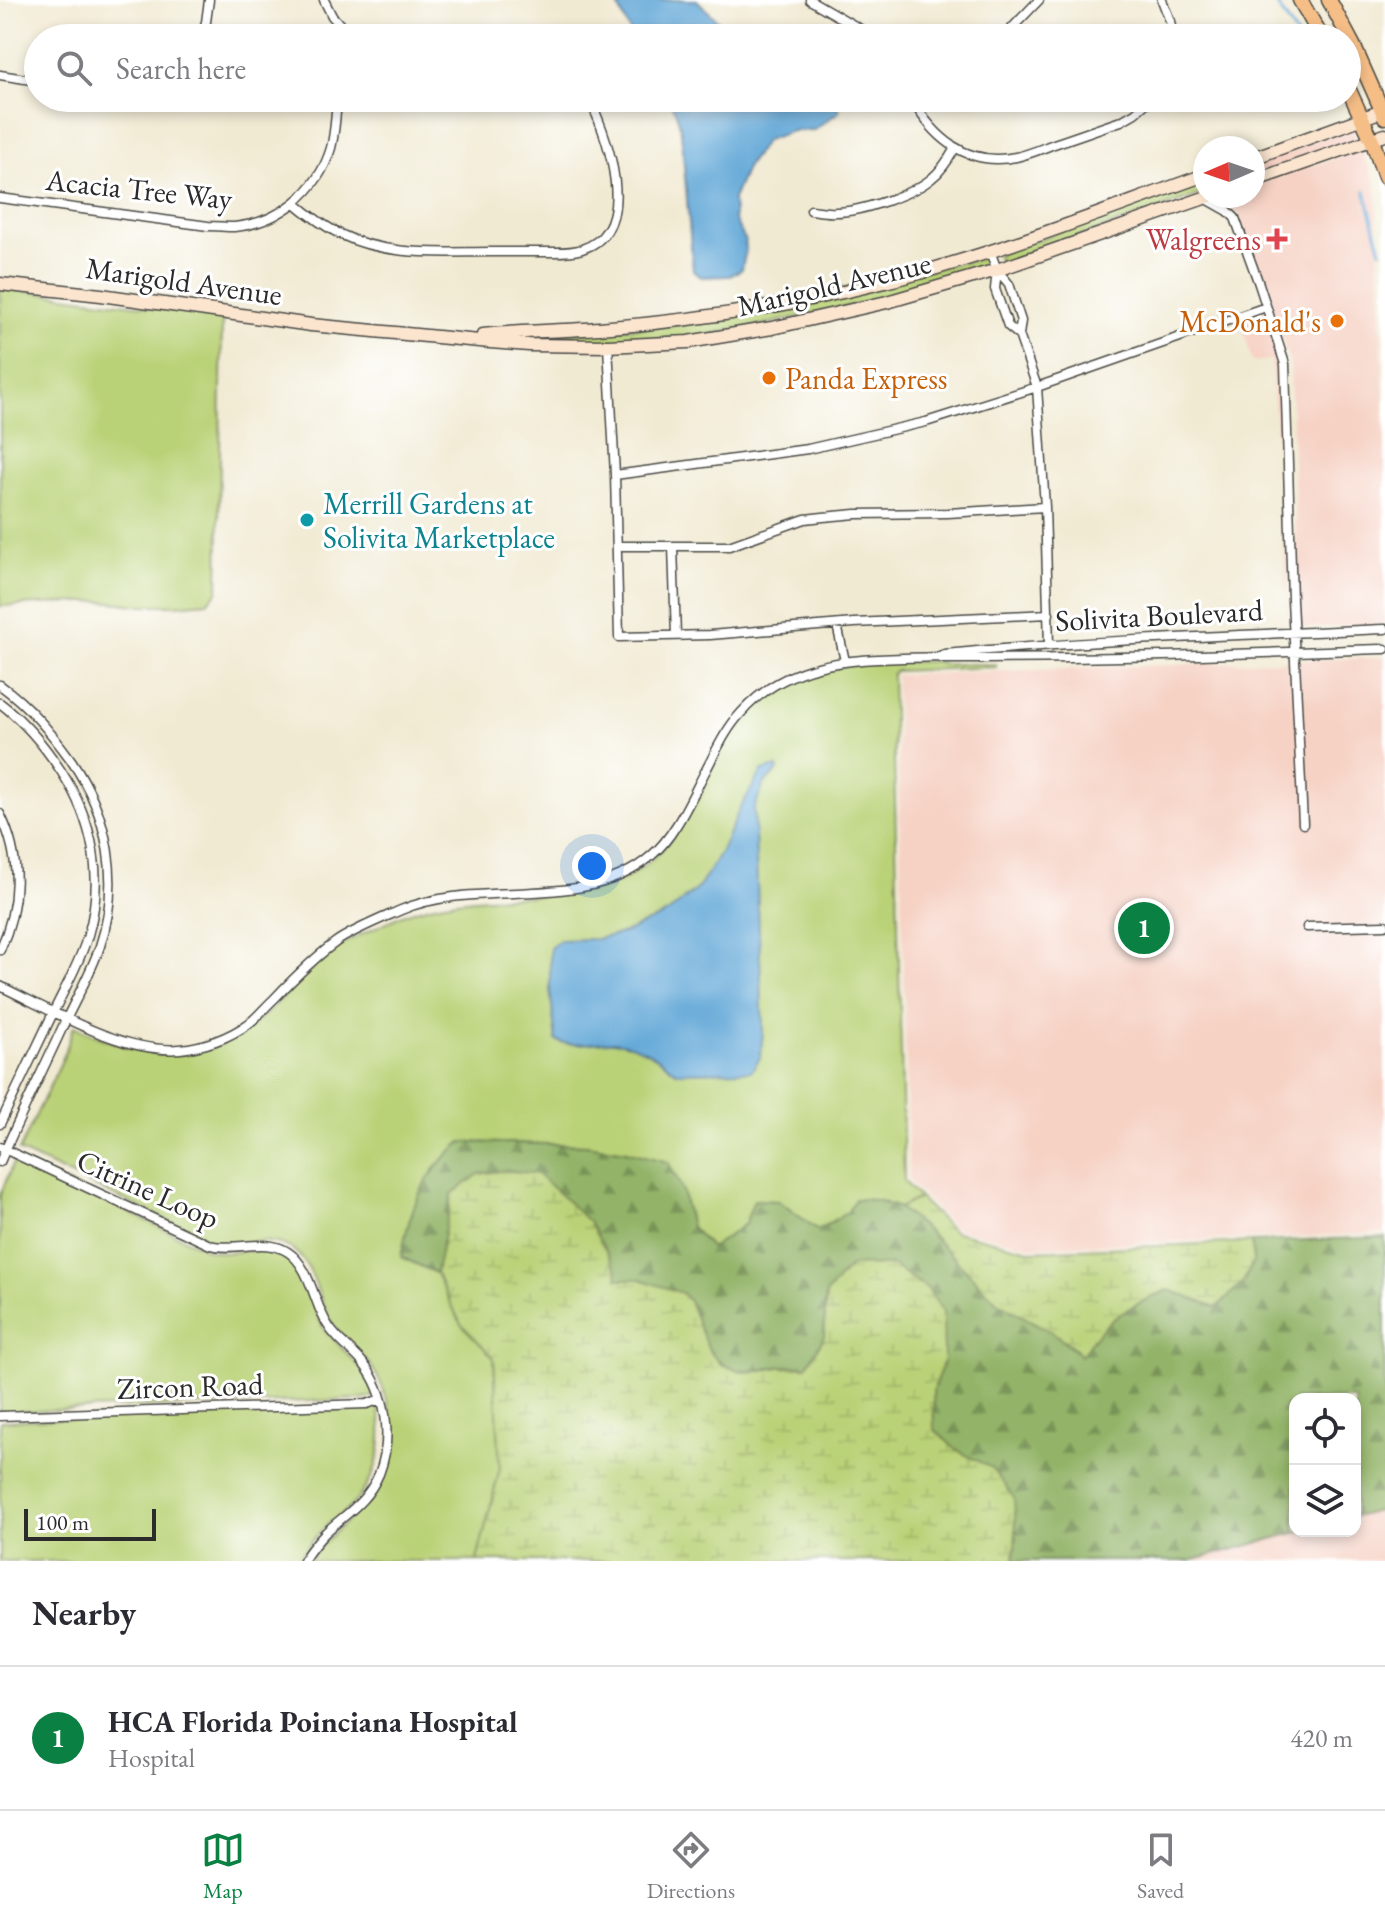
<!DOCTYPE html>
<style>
body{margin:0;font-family:"EB Garamond",serif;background:#f2f2f3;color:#2b2b33}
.controls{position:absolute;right:24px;bottom:24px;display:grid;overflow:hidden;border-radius:16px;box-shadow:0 4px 12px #0003}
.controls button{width:72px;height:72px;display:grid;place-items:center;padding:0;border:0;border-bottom:2px solid #e1e1e2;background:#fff;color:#2b2b33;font:40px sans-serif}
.compass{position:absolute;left:1193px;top:136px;width:72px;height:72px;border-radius:50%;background:#fff;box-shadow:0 4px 12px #0003;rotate:268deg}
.scale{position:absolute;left:24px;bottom:20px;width:132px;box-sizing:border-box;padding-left:8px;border:4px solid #2b2b2b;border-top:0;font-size:22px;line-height:28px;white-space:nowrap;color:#2b2b2b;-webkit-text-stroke:6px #fff;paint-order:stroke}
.you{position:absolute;left:592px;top:866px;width:28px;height:28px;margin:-20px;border:6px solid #fff;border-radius:50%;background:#1a73e8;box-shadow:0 0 0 12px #1a73e833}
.badge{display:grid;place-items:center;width:52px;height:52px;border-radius:50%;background:#0b8043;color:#fff;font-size:26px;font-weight:700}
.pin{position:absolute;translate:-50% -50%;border:4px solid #fff;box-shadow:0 2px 8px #0006}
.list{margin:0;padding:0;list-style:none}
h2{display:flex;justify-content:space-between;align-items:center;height:104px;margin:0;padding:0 32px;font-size:34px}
h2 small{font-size:26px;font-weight:400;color:#7c7c81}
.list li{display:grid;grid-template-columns:52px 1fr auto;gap:24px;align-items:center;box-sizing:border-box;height:144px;padding:0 32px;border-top:2px solid #e1e1e2}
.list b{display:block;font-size:30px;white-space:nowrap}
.list p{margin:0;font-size:26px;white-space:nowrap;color:#7c7c81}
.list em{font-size:26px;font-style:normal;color:#7c7c81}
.icon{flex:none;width:44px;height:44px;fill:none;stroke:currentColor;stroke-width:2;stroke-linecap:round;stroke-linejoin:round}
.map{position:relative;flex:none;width:1385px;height:1561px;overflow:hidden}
.search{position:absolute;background:#fff;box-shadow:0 4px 12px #0003;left:24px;right:24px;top:24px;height:88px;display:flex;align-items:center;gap:20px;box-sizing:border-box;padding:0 28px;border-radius:44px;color:#7c7c81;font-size:30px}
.sheet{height:248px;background:#fff}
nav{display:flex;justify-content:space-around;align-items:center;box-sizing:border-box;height:112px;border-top:2px solid #e1e1e2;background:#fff;font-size:22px;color:#7c7c81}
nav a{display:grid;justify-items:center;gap:4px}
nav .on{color:#0b8043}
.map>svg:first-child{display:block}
</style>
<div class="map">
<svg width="1385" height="1561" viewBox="0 0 1385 1561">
<defs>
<pattern id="forest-firs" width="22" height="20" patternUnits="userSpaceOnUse" patternTransform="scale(2)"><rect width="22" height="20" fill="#93b468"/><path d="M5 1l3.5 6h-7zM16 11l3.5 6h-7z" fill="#789356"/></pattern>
<pattern id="wetland-marsh" width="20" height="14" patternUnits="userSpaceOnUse" patternTransform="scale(2)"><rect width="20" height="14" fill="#bad277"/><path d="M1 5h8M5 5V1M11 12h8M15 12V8" fill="none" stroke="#a0b467"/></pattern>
</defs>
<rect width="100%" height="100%" fill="#fff"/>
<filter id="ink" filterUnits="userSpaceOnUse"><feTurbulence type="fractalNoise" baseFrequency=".0125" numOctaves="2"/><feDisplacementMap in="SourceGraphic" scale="16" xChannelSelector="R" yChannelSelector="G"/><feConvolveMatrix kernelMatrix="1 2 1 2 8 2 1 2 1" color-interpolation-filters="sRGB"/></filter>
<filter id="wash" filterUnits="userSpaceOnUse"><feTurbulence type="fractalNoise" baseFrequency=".006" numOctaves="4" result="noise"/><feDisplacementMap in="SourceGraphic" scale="32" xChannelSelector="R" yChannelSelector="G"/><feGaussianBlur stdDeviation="1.8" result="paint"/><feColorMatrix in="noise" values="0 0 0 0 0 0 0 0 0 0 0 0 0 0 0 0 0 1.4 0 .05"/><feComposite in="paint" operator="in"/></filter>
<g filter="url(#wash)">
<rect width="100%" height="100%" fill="#f1ead3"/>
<path fill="#f6d2c4" d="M 1351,128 L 1357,140 L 1253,176 L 1253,163 Z
M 1361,149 L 1376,184 L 1385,435 L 1385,624 L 1299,628 L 1290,364 L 1264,282 L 1240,217 L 1232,208 L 1224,203 L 1222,197 L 1253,196 L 1253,186 Z
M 1263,313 L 1280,365 L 1289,628 L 1271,360 L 1252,362 L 1241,321 Z
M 1385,657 L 1385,1233 L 1033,1247 L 954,1228 L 909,1181 L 896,675 Z
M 1385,1509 L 1385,1561 L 1190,1561 L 1302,1531 L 1355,1531 L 1355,1517 Z"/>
<path fill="#bad277" stroke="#727e51" stroke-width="2" fill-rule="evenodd" d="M 1205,180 L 1205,192 L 1202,194 L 1000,264 L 997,254 Z
M 987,257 L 991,267 L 886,298 L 771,323 L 688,338 L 608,342 L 503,338 L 685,324 Z
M 0,288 L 222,316 L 218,591 L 207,602 L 175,605 L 136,605 L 103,601 L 0,606 Z
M 936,661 L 945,664 L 996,664 L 996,667 L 896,671 L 892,674 L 904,1181 L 919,1198 L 899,1208 L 876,1200 L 848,1212 L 817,1230 L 778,1201 L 711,1249 L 691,1227 L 682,1189 L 668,1163 L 626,1151 L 586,1145 L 462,1142 L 401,1257 L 436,1273 L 461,1324 L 494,1358 L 500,1468 L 477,1561 L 309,1561 C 330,1529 364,1515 382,1479 C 400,1443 392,1395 369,1363 C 358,1348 340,1338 331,1322 C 318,1299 314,1262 290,1248 C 265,1234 238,1248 212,1241 L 19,1151 L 63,1058 L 74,1026 C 119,1047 163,1064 213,1047 C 266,1029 295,976 340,945 C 348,940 358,936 367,932 C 380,926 392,919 405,914 C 449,896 502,898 549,895 C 576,893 606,891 630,876 C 667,853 682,825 702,788 C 715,764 726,736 745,716 C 797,658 866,664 936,661 ZM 777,767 L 778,771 L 764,784 L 754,809 L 763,1032 L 760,1058 L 676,1072 C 657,1056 638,1044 613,1042 C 592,1041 577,1048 556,1041 L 550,989 L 550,948 L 561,940 L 596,939 L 624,933 L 668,913 L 700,886 L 721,851 L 740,808 Z
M 15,1159 L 208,1250 L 223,1253 L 266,1250 L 286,1257 L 296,1266 L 323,1328 L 360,1367 L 369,1382 L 375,1396 L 366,1399 L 0,1412 L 0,1195 Z
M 377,1405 C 388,1441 377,1481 349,1508 C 342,1515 332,1520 325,1527 C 314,1537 305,1549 297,1561 L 0,1561 L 0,1421 L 367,1408 Z"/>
<path fill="url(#forest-firs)" stroke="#5f704a" stroke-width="2" d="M 462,1142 L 586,1145 L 626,1151 L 668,1162 L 682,1189 L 691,1227 L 711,1248 L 745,1224 L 754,1200 L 778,1201 L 818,1230 L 848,1212 L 855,1199 L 876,1200 L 899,1208 L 927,1230 L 998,1303 L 1054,1333 L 1081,1355 C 1104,1319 1131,1305 1169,1290 L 1217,1307 L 1243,1282 L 1253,1263 L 1252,1242 L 1385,1237 L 1385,1509 L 1355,1517 L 1355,1399 L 1295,1399 L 1295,1531 L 1302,1531 L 1190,1561 L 1014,1561 L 1016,1531 L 1013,1498 L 992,1469 L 956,1450 L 934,1429 L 933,1391 L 944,1359 L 892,1265 L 850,1267 L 826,1294 L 824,1337 L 807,1366 C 797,1366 786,1366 775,1367 C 765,1369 755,1372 744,1371 C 708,1369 699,1329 689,1301 L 640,1279 L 618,1279 L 452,1194 L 436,1273 L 401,1257 C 410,1208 422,1174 462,1142 Z"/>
<path fill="url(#wetland-marsh)" stroke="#727e51" stroke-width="2" d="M 508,1170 L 537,1174 L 565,1199 L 589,1222 L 617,1270 L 618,1279 L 640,1279 L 682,1293 L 689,1301 L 709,1351 L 721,1364 L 741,1372 L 761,1371 L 779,1367 L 807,1366 L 824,1337 L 826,1294 L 850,1266 L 892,1265 L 928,1289 L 943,1312 L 944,1359 L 933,1391 L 934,1429 L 956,1450 L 992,1468 L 1014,1498 L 1016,1531 L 1014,1561 L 477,1561 L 500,1468 L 494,1358 L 461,1324 L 436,1273 L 452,1194 L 479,1174 Z
M 919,1198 L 953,1231 L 1033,1251 L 1252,1242 L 1253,1263 L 1243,1282 L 1217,1307 L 1169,1290 C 1131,1305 1103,1319 1081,1356 L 1077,1350 L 1054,1333 L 998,1303 L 927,1230 L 899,1208 Z"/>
<path fill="#62a7d7" stroke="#466981" stroke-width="2" d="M 619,0 L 697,0 L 724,27 L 741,38 L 633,38 L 619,8 Z
M 668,98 L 832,98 L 840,111 L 814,130 L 792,131 L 766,140 L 747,166 L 733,199 L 734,219 L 745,240 L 746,249 L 742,269 L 730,276 L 701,277 L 693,270 L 681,131 L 677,115 Z
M 777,767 L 778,770 L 764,784 L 754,809 L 763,1032 L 760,1058 L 751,1071 L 676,1072 C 657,1056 638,1044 613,1042 C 592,1041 577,1048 556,1041 L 550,989 L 550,948 L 560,940 L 596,939 L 624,933 L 668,913 L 700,886 L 721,851 L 740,808 L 762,771 Z"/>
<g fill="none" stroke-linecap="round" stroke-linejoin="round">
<path stroke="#62a7d7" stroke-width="3" d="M 1274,0 L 1298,38
M 1365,191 L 1381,251"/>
</g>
</g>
<g filter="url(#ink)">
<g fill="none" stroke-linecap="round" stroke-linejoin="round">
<defs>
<path id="minor" d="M 324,0 L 332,16 L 352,38
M 810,0 L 862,30 L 873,38
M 1162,0 L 1170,21 L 1173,38
M 1012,28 L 1039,0
M 201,38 L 206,22 L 209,0
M 0,75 L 38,81
M 86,98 L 108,101 L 132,98
M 202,98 L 207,103
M 911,98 C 934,138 966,167 1016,157 C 1030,154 1043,148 1057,143 C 1078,136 1100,128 1121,121 L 1135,113 L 1152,98
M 0,198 L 208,226 C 217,226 225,227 234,227 C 279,223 318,192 331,148 C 335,132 336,115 337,98
M 1205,198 L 1228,211 L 1235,218 L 1259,284 L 1285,364 L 1292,600 L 1303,824
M 295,203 C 309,215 324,226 340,234 C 386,257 441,252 490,252 C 509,252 527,252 545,252 C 557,252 570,253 582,249 C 642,230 607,136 589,98
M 811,210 C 819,211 828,213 836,212 C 860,212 914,194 932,178 C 942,170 949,159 955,148
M 990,251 L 997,270 L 1009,284 L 1021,321 L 1019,335 L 1037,387 L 1266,307
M 997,270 L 995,289 L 1008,326 L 1019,335
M 608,346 L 615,475 L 619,637 L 710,635 L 854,623 L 1049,614
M 615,475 L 808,449 L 926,422 L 1037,387 L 1045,507 L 1049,645
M 617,546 L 729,546 L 805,519 L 823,517 L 856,514 L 948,513 L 1045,507
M 673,546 L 676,636
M 837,625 L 845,661
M 1385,629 C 1238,635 1092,640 945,654 L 937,657 L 945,659 C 1092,659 1238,654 1385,649
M 0,685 C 29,706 50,731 71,760 C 109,815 121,883 100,946 C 91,973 76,998 64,1024 C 43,1070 20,1116 0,1162
M 0,703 C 25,722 44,745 61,771 C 93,820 105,878 88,935 C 80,962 65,988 53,1013 C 35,1050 18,1087 0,1124
M 0,814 C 22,858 20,906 0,950
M 1307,927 L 1385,925
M 0,986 C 51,1010 123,1054 180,1049 C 203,1047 229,1038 248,1024 C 257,1018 265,1007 274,999 C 293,979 314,958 336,942 C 351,931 383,918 401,910 C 478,877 585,914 651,856 C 676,835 691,798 706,770 C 716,751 726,729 741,713 C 793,654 865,660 937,657
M 0,1147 L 210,1245 C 235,1252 265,1237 288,1252 C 311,1267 314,1306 329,1327 C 338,1341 352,1350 363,1363 C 387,1393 393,1438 379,1474 C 367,1502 347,1513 326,1532 C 317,1541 310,1550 303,1561
M 0,1416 L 367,1404 L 381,1399"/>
<path id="secondary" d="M 1253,158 L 1385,110
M 1253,181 L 1385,135
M 0,284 L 101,295 L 311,325 L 490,342 L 529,345 L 608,346 L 688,342 L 772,328 L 887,302 L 997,270 L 1210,196
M 483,335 C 521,331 560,331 599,328 C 694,321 789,306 881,283 C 991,256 1098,213 1205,175"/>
<path id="primary" d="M 1300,0 L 1322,38
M 1329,0 L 1353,45 L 1385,117
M 1347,86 L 1372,140 L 1385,177"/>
</defs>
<use href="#minor" stroke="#494844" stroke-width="11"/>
<use href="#secondary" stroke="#494844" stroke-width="15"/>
<use href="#primary" stroke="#494844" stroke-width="17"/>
<use href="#minor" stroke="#fff" stroke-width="8"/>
<use href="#secondary" stroke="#fbe5cf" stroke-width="12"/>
<use href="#primary" stroke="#f6be87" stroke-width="14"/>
</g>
</g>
<path fill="#e0444e" stroke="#fff" stroke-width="3" d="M1273 227h8v8h8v8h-8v8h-8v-8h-8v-8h8z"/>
<g fill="#e8710a" stroke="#fff" stroke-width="3">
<circle cx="1337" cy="321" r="8"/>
<circle cx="769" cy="378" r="8"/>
</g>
<circle fill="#0f9aa8" stroke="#fff" stroke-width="3" cx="307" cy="520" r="8"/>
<g text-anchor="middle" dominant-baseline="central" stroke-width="6" stroke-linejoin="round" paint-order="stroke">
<g font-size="30" fill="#2b2b2b" stroke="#fff">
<text transform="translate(139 189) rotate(6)">Acacia Tree Way</text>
<text transform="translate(184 281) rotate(8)">Marigold Avenue</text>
<text transform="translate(834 284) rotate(-13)">Marigold Avenue</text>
<text transform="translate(1159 615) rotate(-3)">Solivita Boulevard</text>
<text transform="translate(148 1189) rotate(24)">Citrine Loop</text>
<text transform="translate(190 1386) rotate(-2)">Zircon Road</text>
</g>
<g font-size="30" fill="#be3a42" stroke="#fff" text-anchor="end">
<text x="1261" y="239">Walgreens</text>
</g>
<g font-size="30" fill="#c56008" stroke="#fff" text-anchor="end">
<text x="1321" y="321">McDonald's</text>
<text x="785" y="378" text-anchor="start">Panda Express</text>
</g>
<g font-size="30" fill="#0d838f" stroke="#fff" text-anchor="start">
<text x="323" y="503">Merrill Gardens at<tspan x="323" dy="34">Solivita Marketplace</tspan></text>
</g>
</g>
</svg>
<div class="controls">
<button><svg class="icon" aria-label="locate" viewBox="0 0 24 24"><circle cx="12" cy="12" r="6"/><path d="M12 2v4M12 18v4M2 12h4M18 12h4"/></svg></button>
<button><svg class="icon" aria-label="layers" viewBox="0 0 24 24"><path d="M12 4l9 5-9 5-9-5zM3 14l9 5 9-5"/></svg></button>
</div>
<svg class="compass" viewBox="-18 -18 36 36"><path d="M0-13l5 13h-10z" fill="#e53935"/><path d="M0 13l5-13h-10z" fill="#7c7c81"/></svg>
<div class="scale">100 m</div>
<div class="you"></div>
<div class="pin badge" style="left:1144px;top:928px">1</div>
<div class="search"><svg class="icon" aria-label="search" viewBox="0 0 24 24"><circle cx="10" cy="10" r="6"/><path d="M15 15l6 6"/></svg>Search here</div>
</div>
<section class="sheet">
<h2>Nearby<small></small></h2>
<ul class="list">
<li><span class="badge">1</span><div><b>HCA Florida Poinciana Hospital</b><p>Hospital</p></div><em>420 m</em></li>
</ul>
</section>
<nav>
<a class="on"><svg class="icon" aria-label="map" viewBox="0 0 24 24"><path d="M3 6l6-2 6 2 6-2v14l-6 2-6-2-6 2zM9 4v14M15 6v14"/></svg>Map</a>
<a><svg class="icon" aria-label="directions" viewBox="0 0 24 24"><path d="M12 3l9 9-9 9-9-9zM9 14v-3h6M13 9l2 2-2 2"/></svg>Directions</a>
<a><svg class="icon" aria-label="saved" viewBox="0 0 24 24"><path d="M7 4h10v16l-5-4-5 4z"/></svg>Saved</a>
</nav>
